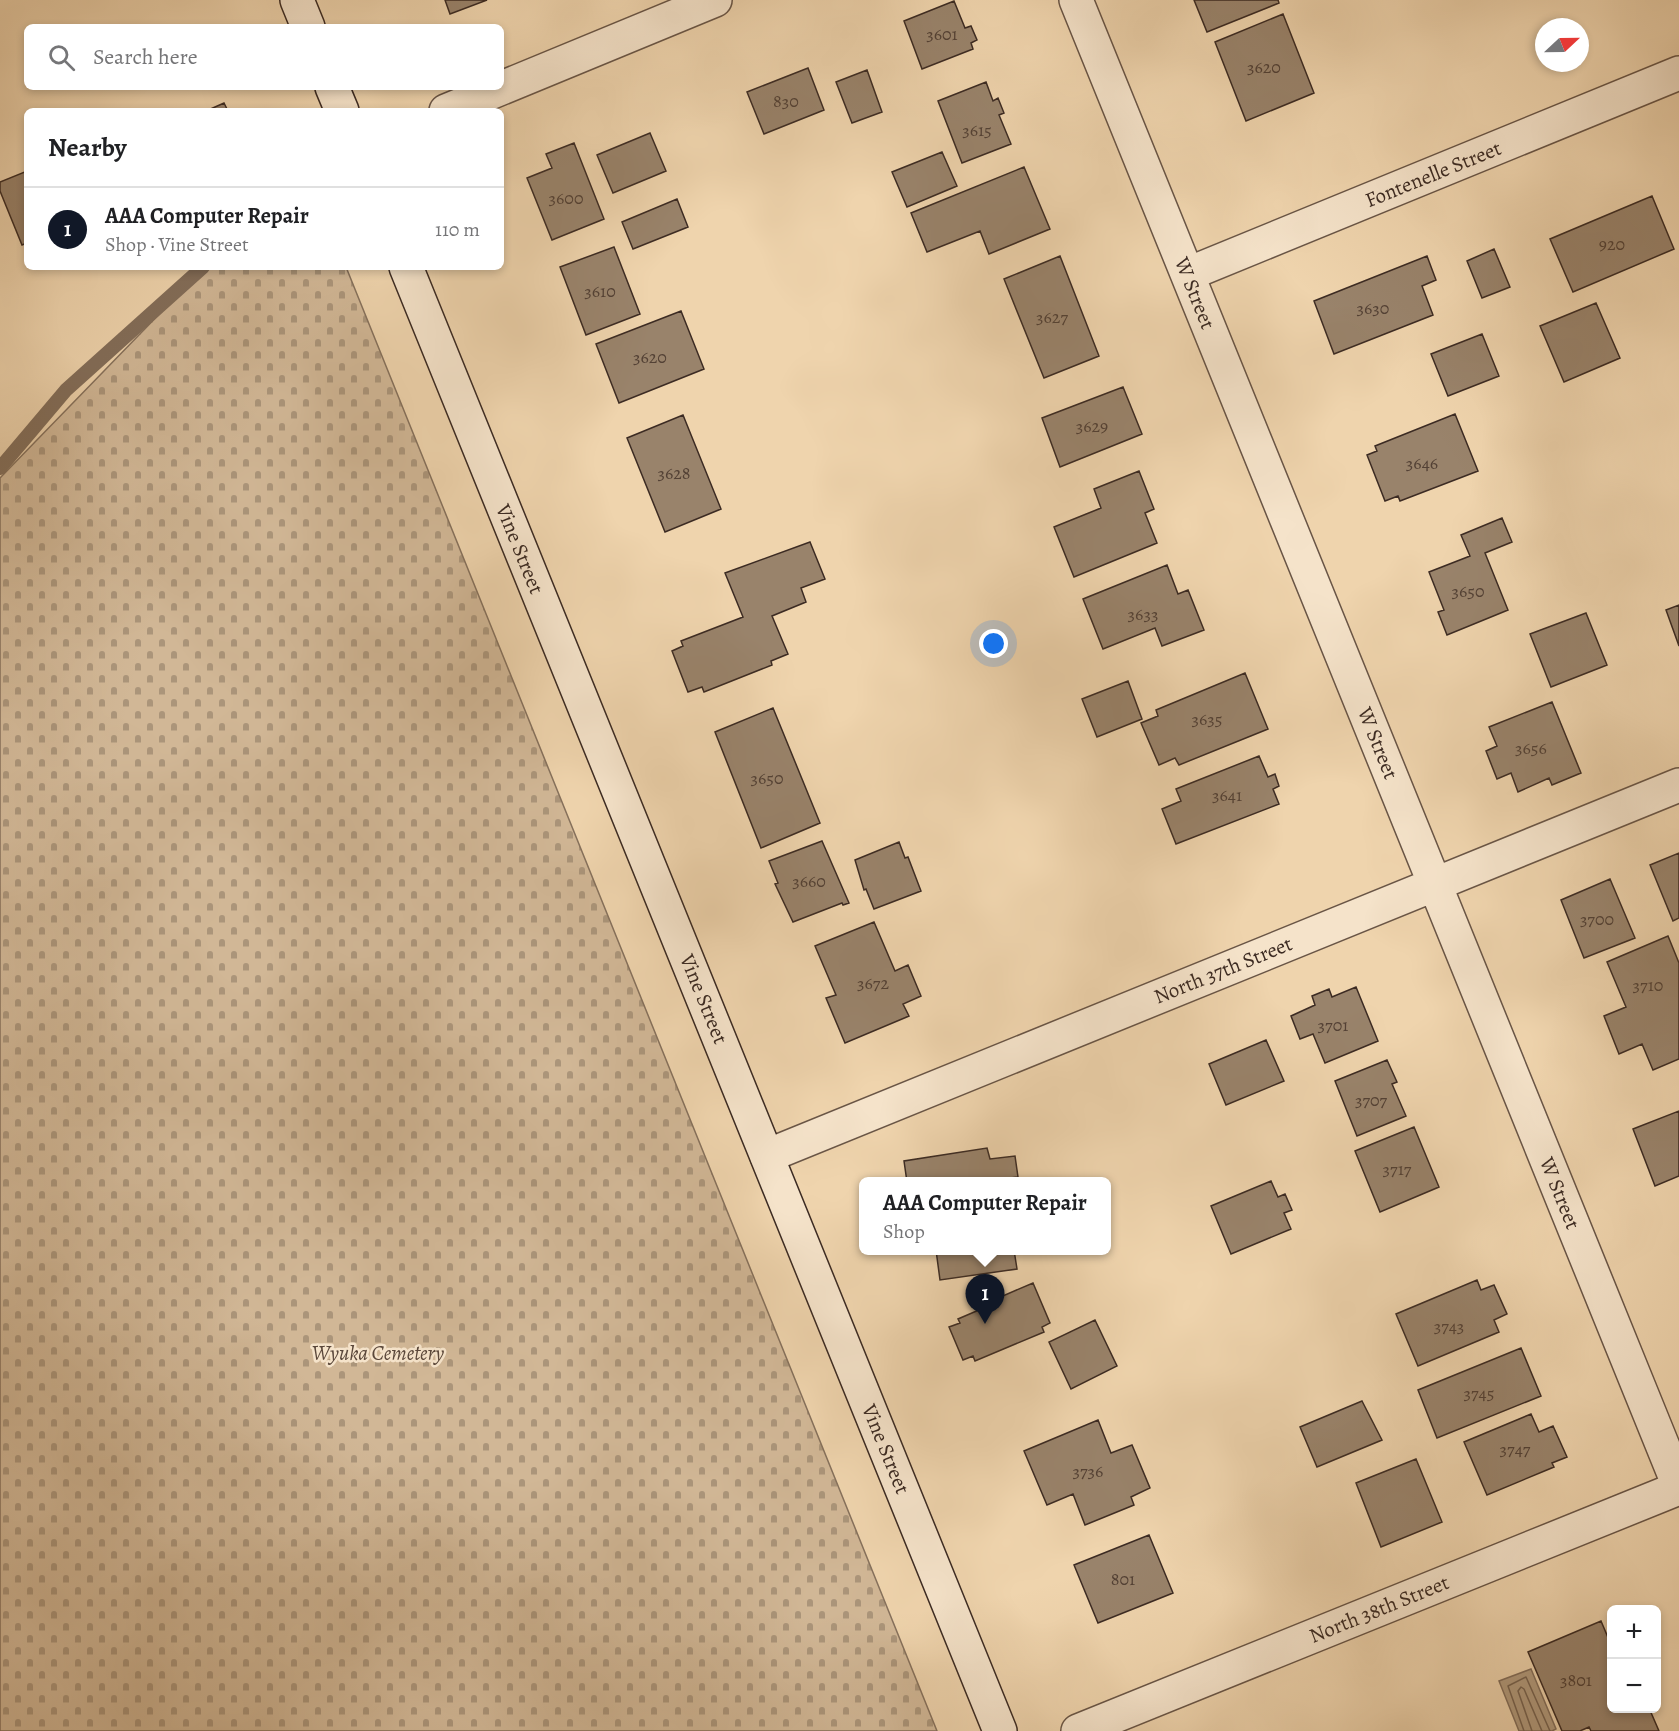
<!DOCTYPE html>
<meta charset="utf-8">
<style>
body{margin:0;font-family:Alegreya,serif;background:#f6f6f6;color:#202124}
.controls{position:absolute;right:18px;bottom:18px;display:grid;overflow:hidden;border-radius:9px;box-shadow:0 3px 9px #0003}
.controls button{width:54px;height:54px;display:grid;place-items:center;padding:0;border:0;border-bottom:2px solid #e0e0e0;background:#fff;color:#202124;font:30px sans-serif}
.compass{position:absolute;left:1535px;top:18px;width:54px;height:54px;border-radius:50%;background:#fff;box-shadow:0 3px 9px #0003;rotate:68deg}
.you{position:absolute;left:994px;top:644px;width:21px;height:21px;margin:-15px;border:4px solid #fff;border-radius:50%;background:#1a73e8;box-shadow:0 0 0 9px #1a73e833}
.badge{display:grid;place-items:center;width:39px;height:39px;border-radius:50%;background:#111827;color:#fff;font-size:20px;font-weight:700}
.pin{position:absolute;translate:-50% -50px;filter:drop-shadow(0 2px 3px #0008)}
.pin::after{content:'';position:absolute;top:32px;width:21px;height:18px;background:inherit;clip-path:polygon(0 0,100% 0,50% 100%)}
.popup{position:absolute;left:859px;top:1177px;width:252px;height:78px;box-sizing:border-box;display:grid;place-content:center;border-radius:9px;background:#fff;filter:drop-shadow(0 2px 4px #0005);font-size:20px;white-space:nowrap;color:#757577}
.popup b{font-size:22px;color:#202124}
.popup::after{content:'';position:absolute;left:50%;top:100%;margin-left:-12px;border:12px solid transparent;border-top-color:#fff}
.list{margin:0;padding:0;list-style:none}
h2{display:flex;justify-content:space-between;align-items:center;height:78px;margin:0;padding:0 24px;font-size:26px}
h2 small{font-size:20px;font-weight:400;color:#757577}
.list li{display:grid;grid-template-columns:39px 1fr auto;gap:18px;align-items:center;box-sizing:border-box;height:84px;padding:0 24px;border-top:2px solid #e0e0e0}
.list b{display:block;font-size:22px;white-space:nowrap}
.list p{margin:0;font-size:20px;white-space:nowrap;color:#757577}
.list em{font-size:20px;font-style:normal;color:#757577}
.icon{flex:none;width:33px;height:33px;fill:none;stroke:currentColor;stroke-width:2;stroke-linecap:round;stroke-linejoin:round}
.map{position:relative;flex:none;width:1679px;height:1731px;overflow:hidden}
.search{position:absolute;background:#fff;box-shadow:0 3px 9px #0003;left:24px;top:24px;width:480px;height:66px;display:flex;align-items:center;gap:15px;box-sizing:border-box;padding:0 21px;border-radius:9px;color:#757577;font-size:22px}
.panel{position:absolute;background:#fff;box-shadow:0 3px 9px #0003;left:24px;top:108px;width:480px;height:162px;border-radius:9px}
.map>svg:first-child{display:block}
</style>
<div class="map">
<svg width="1679" height="1731" viewBox="0 0 1679 1731">
<defs>
<pattern id="cemetery-stones" width="16" height="16" patternUnits="userSpaceOnUse" patternTransform="scale(1.5)"><rect width="16" height="16" fill="#d1b796"/><path d="M2 7V4a2 2 0 0 1 4 0v3zM10 15v-3a2 2 0 0 1 4 0v3z" fill="#ab957a"/></pattern>
</defs>
<rect width="100%" height="100%" fill="#efd4ad"/>
<filter id="stains"><feTurbulence type="fractalNoise" baseFrequency=".00333" numOctaves="4"/><feColorMatrix values="0 0 0 0 .2 0 0 0 0 .09 0 0 0 0 .02 0 0 0 .5 -.17"/></filter>
<radialGradient id="worn" r=".72"><stop offset=".6" stop-color="#630" stop-opacity="0"/><stop offset="1" stop-color="#630" stop-opacity=".3"/></radialGradient>
<path fill="url(#cemetery-stones)" stroke="#86715c" stroke-width="1.5" d="M 205,267 L 346,267 L 937,1731 L 0,1731 L 0,478 Z"/>
<path fill="#b29b7e" stroke="#836e5a" stroke-width="1.5" d="M 1531,1669 L 1556,1729 L 1552,1731 L 1519,1731 L 1499,1681 Z"/>
<g fill="none" stroke-linecap="round" stroke-linejoin="round">
<path stroke="#776350" stroke-width="1.5" d="M 1524,1731 L 1508,1686 L 1526,1677 L 1550,1731
M 1532,1731 L 1518,1691 L 1521,1687 L 1524,1689 L 1542,1731"/>
<path stroke="#836e5a" stroke-width="14" d="M 0,468 L 66,390 L 203,267"/>
</g>
<path fill="#99836b" stroke="#3c2b23" stroke-width="1.5" d="M 445,0 L 487,0 L 450,14 Z
M 1194,0 L 1278,0 L 1279,3 L 1207,32 Z
M 954,1 L 965,28 L 971,26 L 977,40 L 971,43 L 973,49 L 922,69 L 904,21 Z
M 1283,14 L 1314,93 L 1246,121 L 1215,42 Z
M 808,68 L 824,110 L 764,134 L 747,92 Z
M 867,70 L 882,112 L 852,123 L 836,82 Z
M 986,82 L 993,101 L 998,98 L 1004,113 L 999,115 L 1011,144 L 962,163 L 938,101 Z
M 224,103 L 228,111 L 206,111 Z
M 650,133 L 666,171 L 613,193 L 597,155 Z
M 574,143 L 604,219 L 552,240 L 527,178 L 552,168 L 546,154 Z
M 942,152 L 957,186 L 907,207 L 892,172 Z
M 1024,167 L 1050,229 L 989,254 L 980,231 L 927,252 L 911,213 Z
M 27,171 L 27,243 L 22,245 L 0,191 L 0,182 Z
M 1652,196 L 1674,249 L 1573,292 L 1550,239 Z
M 677,199 L 688,227 L 633,249 L 622,222 Z
M 614,247 L 640,314 L 586,335 L 560,267 Z
M 1494,249 L 1510,287 L 1482,298 L 1467,261 Z
M 1060,256 L 1099,356 L 1044,378 L 1004,279 Z
M 1427,256 L 1436,280 L 1422,286 L 1433,315 L 1334,354 L 1314,301 Z
M 1596,303 L 1620,358 L 1564,382 L 1540,326 Z
M 681,311 L 704,369 L 619,403 L 596,344 Z
M 1482,334 L 1499,376 L 1448,396 L 1431,354 Z
M 1123,387 L 1142,434 L 1060,467 L 1042,418 Z
M 1455,414 L 1478,471 L 1400,501 L 1398,496 L 1385,501 L 1367,455 L 1377,451 L 1375,446 Z
M 683,415 L 721,509 L 665,532 L 627,438 Z
M 1139,471 L 1154,509 L 1145,513 L 1157,543 L 1074,577 L 1054,527 L 1101,508 L 1094,489 Z
M 1502,518 L 1512,542 L 1485,553 L 1508,610 L 1447,635 L 1438,612 L 1444,610 L 1429,572 L 1470,556 L 1461,535 Z
M 810,542 L 825,579 L 801,588 L 806,602 L 772,616 L 788,654 L 771,661 L 772,665 L 704,692 L 702,687 L 688,692 L 672,651 L 683,646 L 681,641 L 743,617 L 725,573 Z
M 1167,565 L 1178,594 L 1188,590 L 1204,630 L 1162,646 L 1155,628 L 1103,649 L 1083,599 Z
M 1679,605 L 1679,646 L 1666,610 Z
M 1586,613 L 1607,665 L 1551,687 L 1530,634 Z
M 1245,673 L 1268,729 L 1179,765 L 1175,758 L 1159,765 L 1141,723 L 1158,716 L 1156,710 Z
M 1128,681 L 1142,719 L 1097,737 L 1082,699 Z
M 1552,702 L 1581,773 L 1552,785 L 1549,778 L 1518,792 L 1511,773 L 1497,779 L 1486,751 L 1497,746 L 1489,727 Z
M 773,708 L 820,823 L 761,848 L 715,732 Z
M 1259,756 L 1268,777 L 1275,774 L 1279,786 L 1273,789 L 1279,804 L 1176,844 L 1162,809 L 1181,801 L 1176,789 Z
M 822,841 L 849,903 L 843,905 L 842,903 L 793,922 L 775,884 L 778,883 L 769,861 Z
M 899,842 L 905,858 L 908,857 L 921,891 L 874,909 L 866,889 L 864,890 L 855,860 Z
M 1679,853 L 1679,918 L 1673,921 L 1650,865 Z
M 1610,879 L 1635,938 L 1584,958 L 1561,900 Z
M 874,922 L 895,971 L 908,965 L 921,996 L 903,1004 L 909,1016 L 845,1043 L 826,998 L 836,995 L 815,946 Z
M 1668,936 L 1679,963 L 1679,1059 L 1653,1070 L 1642,1044 L 1619,1054 L 1604,1016 L 1626,1007 L 1607,962 Z
M 1356,987 L 1378,1041 L 1325,1063 L 1313,1034 L 1300,1039 L 1291,1016 L 1315,1005 L 1312,996 L 1329,989 L 1332,997 Z
M 1266,1040 L 1284,1081 L 1226,1105 L 1209,1064 Z
M 1387,1060 L 1397,1082 L 1392,1084 L 1406,1116 L 1357,1136 L 1335,1081 Z
M 1679,1111 L 1679,1176 L 1655,1186 L 1633,1129 Z
M 1414,1127 L 1439,1187 L 1380,1212 L 1355,1151 Z
M 987,1148 L 990,1159 L 1015,1156 L 1018,1177 L 1003,1179 L 1003,1182 L 907,1182 L 904,1161 Z
M 1271,1181 L 1278,1197 L 1285,1194 L 1292,1210 L 1284,1213 L 1291,1229 L 1231,1254 L 1211,1206 Z
M 936,1250 L 1014,1250 L 1017,1269 L 940,1280 Z
M 1477,1280 L 1481,1290 L 1494,1285 L 1507,1314 L 1494,1320 L 1499,1332 L 1418,1366 L 1396,1314 Z
M 1033,1283 L 1050,1323 L 1042,1327 L 1044,1332 L 975,1361 L 973,1356 L 963,1360 L 949,1327 L 960,1323 L 958,1319 L 1000,1301 L 998,1298 Z
M 1095,1320 L 1117,1366 L 1071,1389 L 1049,1342 Z
M 1521,1348 L 1541,1396 L 1437,1438 L 1418,1390 Z
M 1362,1401 L 1382,1440 L 1317,1467 L 1300,1427 Z
M 1531,1414 L 1539,1432 L 1553,1426 L 1567,1457 L 1552,1463 L 1554,1467 L 1487,1495 L 1464,1442 Z
M 1098,1420 L 1111,1453 L 1132,1445 L 1150,1488 L 1131,1497 L 1134,1505 L 1085,1525 L 1073,1494 L 1047,1505 L 1024,1451 Z
M 1416,1459 L 1442,1522 L 1381,1547 L 1356,1483 Z
M 1149,1535 L 1173,1593 L 1098,1623 L 1074,1565 Z
M 1601,1621 L 1612,1647 L 1612,1708 L 1649,1708 L 1659,1731 L 1591,1731 L 1589,1727 L 1580,1731 L 1562,1731 L 1528,1652 Z"/>
<g fill="none" stroke-linecap="round" stroke-linejoin="round">
<defs>
<path id="street" d="M 1076,0 L 1679,1486
M 446,111 L 715,0
M 1188,274 L 1679,73
M 767,1156 L 1679,785
M 1078,1731 L 1679,1488"/>
<path id="secondary" d="M 297,0 L 308,27
M 332,87 L 342,111
M 406,267 L 1000,1731"/>
</defs>
<use href="#street" stroke="#695546" stroke-width="36"/>
<use href="#secondary" stroke="#3c2b23" stroke-width="36"/>
<use href="#street" stroke="#f5e3ca" stroke-width="33"/>
<use href="#secondary" stroke="#f5e3ca" stroke-width="33"/>
</g>
<g text-anchor="middle" dominant-baseline="central" stroke-width="5" stroke-linejoin="round" paint-order="stroke">
<g font-size="18" fill="#534135">
<text x="942" y="34">3601</text>
<text x="1264" y="67">3620</text>
<text x="786" y="101">830</text>
<text x="977" y="130">3615</text>
<text x="566" y="198">3600</text>
<text x="1612" y="244">920</text>
<text x="600" y="291">3610</text>
<text x="1373" y="308">3630</text>
<text x="1052" y="317">3627</text>
<text x="650" y="357">3620</text>
<text x="1092" y="426">3629</text>
<text x="1422" y="463">3646</text>
<text x="674" y="473">3628</text>
<text x="1468" y="591">3650</text>
<text x="1143" y="614">3633</text>
<text x="1207" y="719">3635</text>
<text x="1531" y="748">3656</text>
<text x="767" y="778">3650</text>
<text x="1227" y="795">3641</text>
<text x="809" y="881">3660</text>
<text x="1597" y="919">3700</text>
<text x="873" y="983">3672</text>
<text x="1648" y="985">3710</text>
<text x="1333" y="1025">3701</text>
<text x="1371" y="1100">3707</text>
<text x="1397" y="1169">3717</text>
<text x="1449" y="1326">3743</text>
<text x="1479" y="1393">3745</text>
<text x="1515" y="1449">3747</text>
<text x="1088" y="1471">3736</text>
<text x="1123" y="1579">801</text>
<text x="1576" y="1680">3801</text>
</g>
<g font-size="21" fill="#3c2b23" stroke="#f5e3ca">
<text transform="translate(1433 174) rotate(-22)">Fontenelle Street</text>
<text transform="translate(1195 293) rotate(68)">W Street</text>
<text transform="translate(520 549) rotate(68)">Vine Street</text>
<text transform="translate(1378 743) rotate(68)">W Street</text>
<text transform="translate(1223 970) rotate(-22)">North 37th Street</text>
<text transform="translate(704 999) rotate(68)">Vine Street</text>
<text transform="translate(1560 1193) rotate(68)">W Street</text>
<text transform="translate(886 1449) rotate(68)">Vine Street</text>
<text transform="translate(1379 1609) rotate(-22)">North 38th Street</text>
</g>
<g font-size="21" font-style="italic" fill="#5a473a" stroke="#f5e3ca">
<text x="378" y="1353">Wyuka Cemetery</text>
</g>
</g>
<rect width="100%" height="100%" filter="url(#stains)"/>
<rect width="100%" height="100%" fill="url(#worn)"/>
</svg>
<div class="controls">
<button>+</button>
<button>−</button>
</div>
<svg class="compass" viewBox="-18 -18 36 36"><path d="M0-13l5 13h-10z" fill="#e53935"/><path d="M0 13l5-13h-10z" fill="#757577"/></svg>
<div class="you"></div>
<div class="pin badge" style="left:985px;top:1324px">1</div>
<div class="popup"><b>AAA Computer Repair</b>Shop</div>
<div class="search"><svg class="icon" aria-label="search" viewBox="0 0 24 24"><circle cx="10" cy="10" r="6"/><path d="M15 15l6 6"/></svg>Search here</div>
<section class="panel">
<h2>Nearby<small></small></h2>
<ul class="list">
<li><span class="badge">1</span><div><b>AAA Computer Repair</b><p>Shop · Vine Street</p></div><em>110 m</em></li>
</ul>
</section>
</div>
